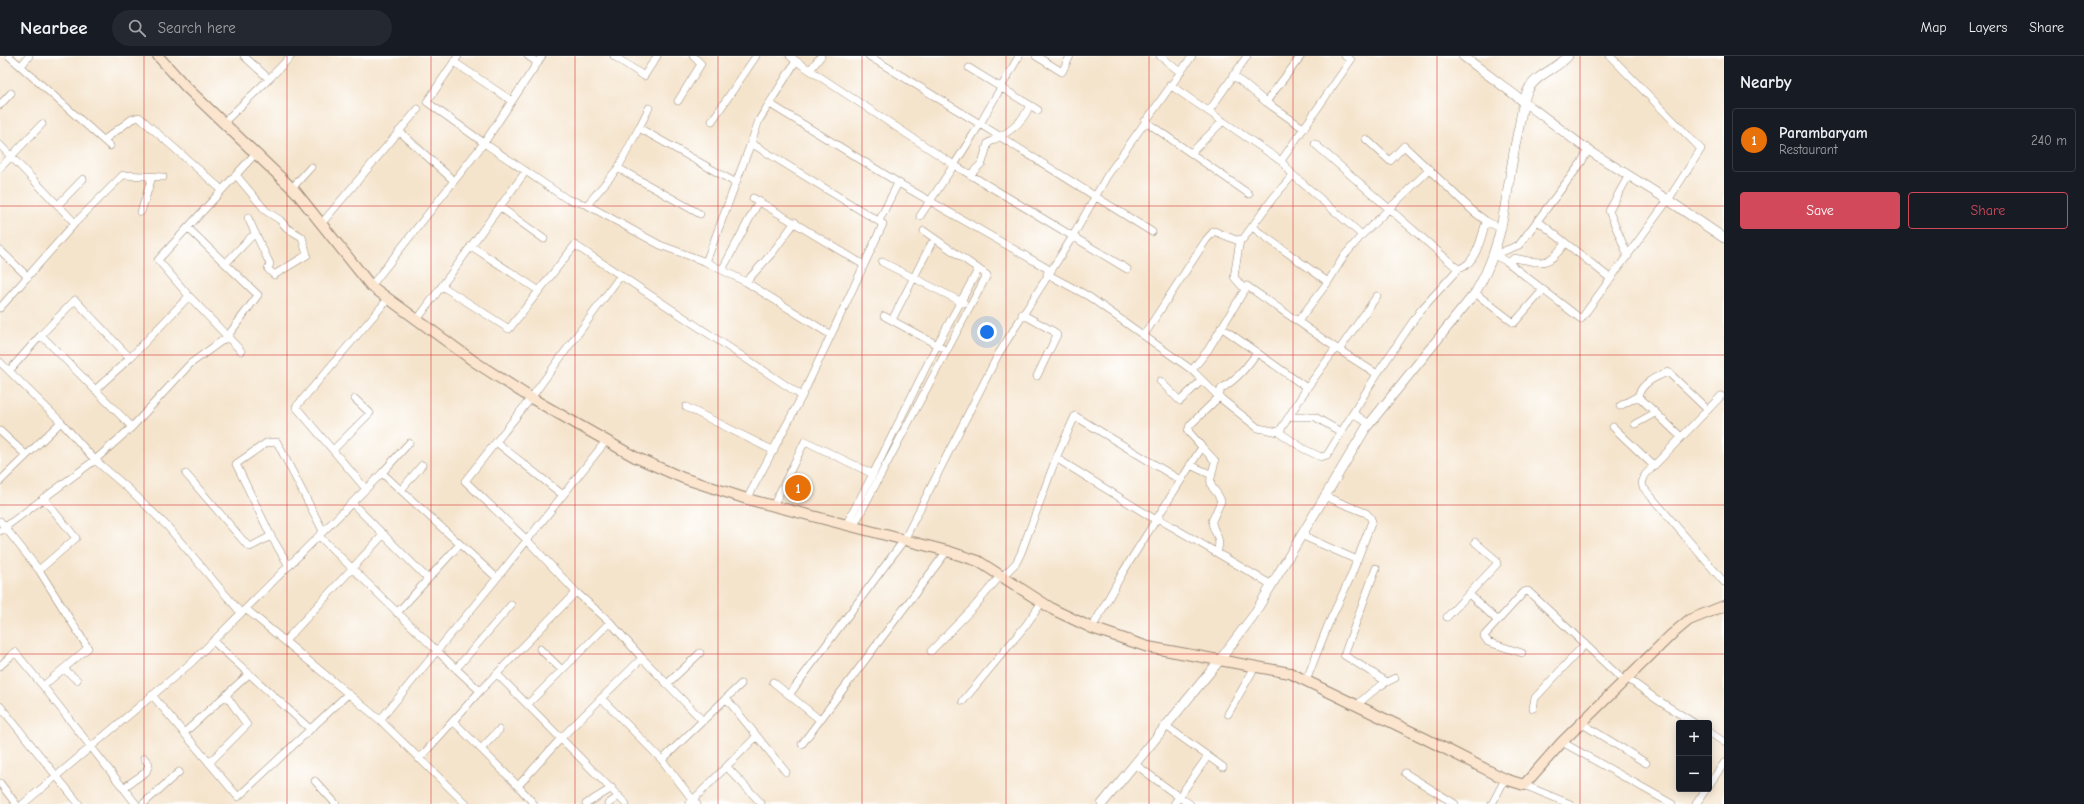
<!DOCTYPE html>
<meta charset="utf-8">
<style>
body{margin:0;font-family:"Comic Neue",sans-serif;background:#242831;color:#f1f3f6}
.controls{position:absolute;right:12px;bottom:12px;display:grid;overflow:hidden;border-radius:4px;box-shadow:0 2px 10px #0003}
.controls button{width:36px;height:36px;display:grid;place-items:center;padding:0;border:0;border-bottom:1px solid #363941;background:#171b24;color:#f1f3f6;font:20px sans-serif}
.you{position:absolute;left:987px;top:276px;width:14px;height:14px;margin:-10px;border:3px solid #fff;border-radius:50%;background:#1a73e8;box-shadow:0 0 0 6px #1a73e833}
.badge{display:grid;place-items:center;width:26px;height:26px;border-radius:50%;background:#d1495b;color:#fff;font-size:13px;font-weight:700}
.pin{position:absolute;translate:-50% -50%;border:2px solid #fff;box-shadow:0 1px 4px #0006}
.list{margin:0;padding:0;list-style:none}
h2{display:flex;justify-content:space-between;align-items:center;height:52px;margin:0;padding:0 16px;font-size:17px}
h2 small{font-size:13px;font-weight:400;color:#9ea1a6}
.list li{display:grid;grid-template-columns:26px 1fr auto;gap:12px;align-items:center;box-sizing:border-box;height:64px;margin:0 8px 8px;padding:0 8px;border:1px solid #363941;border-radius:4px}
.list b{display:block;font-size:15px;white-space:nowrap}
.list p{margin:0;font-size:13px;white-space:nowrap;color:#9ea1a6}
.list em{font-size:13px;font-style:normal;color:#9ea1a6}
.actions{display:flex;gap:8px;padding:12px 16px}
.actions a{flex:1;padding:9px 0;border:1px solid #d1495b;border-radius:4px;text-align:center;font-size:14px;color:#d1495b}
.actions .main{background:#d1495b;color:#fff}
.icon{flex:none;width:22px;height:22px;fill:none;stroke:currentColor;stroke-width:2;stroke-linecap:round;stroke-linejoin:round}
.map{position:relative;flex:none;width:1724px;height:748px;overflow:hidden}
header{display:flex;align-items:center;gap:24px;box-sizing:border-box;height:56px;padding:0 20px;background:#171b24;border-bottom:1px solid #363941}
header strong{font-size:19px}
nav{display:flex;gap:22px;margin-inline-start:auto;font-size:14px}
.search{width:280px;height:36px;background:#242831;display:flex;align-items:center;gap:10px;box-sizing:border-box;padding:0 14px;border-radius:22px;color:#9ea1a6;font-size:15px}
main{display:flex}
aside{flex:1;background:#171b24}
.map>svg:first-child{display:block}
</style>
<header>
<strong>Nearbee</strong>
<div class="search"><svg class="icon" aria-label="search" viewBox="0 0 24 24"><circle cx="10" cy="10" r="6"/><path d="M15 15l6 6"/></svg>Search here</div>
<nav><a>Map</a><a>Layers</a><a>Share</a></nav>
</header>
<main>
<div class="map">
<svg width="1724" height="748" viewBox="0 0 1724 748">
<rect width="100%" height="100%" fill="#fff"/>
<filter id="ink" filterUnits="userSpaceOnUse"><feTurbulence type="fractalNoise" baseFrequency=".025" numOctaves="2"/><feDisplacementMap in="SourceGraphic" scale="8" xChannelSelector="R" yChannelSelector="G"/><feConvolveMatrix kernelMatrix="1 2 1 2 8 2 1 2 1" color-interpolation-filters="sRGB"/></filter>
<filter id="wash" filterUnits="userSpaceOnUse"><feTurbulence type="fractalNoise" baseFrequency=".012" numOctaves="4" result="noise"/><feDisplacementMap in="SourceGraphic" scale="16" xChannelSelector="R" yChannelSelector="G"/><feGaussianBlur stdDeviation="0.9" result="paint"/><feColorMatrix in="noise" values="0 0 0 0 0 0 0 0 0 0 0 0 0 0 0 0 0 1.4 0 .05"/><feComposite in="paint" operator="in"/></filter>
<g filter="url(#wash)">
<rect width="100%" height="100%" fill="#f5e4cc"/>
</g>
<g filter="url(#ink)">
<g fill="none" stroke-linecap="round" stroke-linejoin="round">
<defs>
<path id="minor" d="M 9,0 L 110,90
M 458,0 L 427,46 L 484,87 L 542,0
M 528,0 L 538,7
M 614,0 L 644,20 L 657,0
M 790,0 L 796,5
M 869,0 L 980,68 L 1019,0
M 1036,0 L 1062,16 L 1070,0
M 1160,0 L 1180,16
M 454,6 L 512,45
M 21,10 L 29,0
M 969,12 L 1038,54
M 810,14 L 821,0
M 1233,19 L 1266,46 L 1301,0
M 269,23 L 291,0
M 1170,29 L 1281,105 L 1293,119 L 1362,179
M 678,45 L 701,8 L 693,0
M 1266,46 L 1303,72
M 770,48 L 902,129 L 1050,214
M 0,49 L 11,37
M 1209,55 L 1247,0
M 712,65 L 756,0
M 1145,65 L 1249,138
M 223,67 L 269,23 L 244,0
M 639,72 L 649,52
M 399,75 L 453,124
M 1366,83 L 1390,105 L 1404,90 L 1474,156 L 1486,165 L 1502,173
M 104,84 L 132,63 L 139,61 L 222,134
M 1315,88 L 1458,213
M 0,89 L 75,167 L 0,252
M 1191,97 L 1223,65
M 1281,105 L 1351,4 L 1345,0
M 0,112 L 42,68
M 618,112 L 700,158
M 236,119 L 266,155 L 280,164 L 287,172 L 302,181 L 307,199 L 274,219 L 268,213 L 270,208 L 248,162
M 970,119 L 982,107 L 988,87 C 1007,77 1021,70 1030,49
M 292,132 L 311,111
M 753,142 L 864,209 L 831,279
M 58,149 L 83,123
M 587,149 L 660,189 L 706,206 L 746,226 L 831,279 L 802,340 L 747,443
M 500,151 L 544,183
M 141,156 L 152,121
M 879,165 L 898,127
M 1538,165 L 1611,223
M 75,167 L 123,119 L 163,121
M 322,167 L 418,53
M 1252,171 L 1328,226
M 1240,184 L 1234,221 L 1245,234
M 471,190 L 538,234
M 0,194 L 28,221
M 1494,199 L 1506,205 L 1581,263 L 1668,144 L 1701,93 L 1610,0
M 1494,199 L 1519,189 L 1581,107 L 1588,94
M 1628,200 L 1609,155 L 1629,119
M 706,206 L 751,87
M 882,206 L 964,247
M 226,207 L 251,181
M 1509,207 L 1514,202 C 1541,207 1548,212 1565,187
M 864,209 L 883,168 L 751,87 L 759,64 L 796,5 L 954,109 L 920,160
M 1127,213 L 954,109 L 980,68 L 1152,176
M 722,214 L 759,145
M 1047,218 L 1088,240 L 1192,314 L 1208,294 L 1247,230 L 1336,292 L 1377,318 L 1353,357 L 1369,368
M 621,219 L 531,342 L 465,425 L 527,484 L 576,536 L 610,566 L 642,602 L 703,665
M 746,226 L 773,196 L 795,166
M 371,230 L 484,87 L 567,143 L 587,149 L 618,112 L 639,72 L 736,127
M 442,230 L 509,273 L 575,189 L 802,340
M 1475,237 L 1514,267 L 1543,234
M 189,240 L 241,295
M 1022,258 L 1053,275 L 1057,279 L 1037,320
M 884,260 L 941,291
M 417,264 L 526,115
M 892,264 L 931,188
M 1298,265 L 1328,226 L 1344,200 L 1362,179 L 1430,113
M 1221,271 L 1307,332
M 1144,279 L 1206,184 L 1214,175 L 1236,184 L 1243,183 L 1273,142 L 1293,119
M 1339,294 L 1377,240
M 0,306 L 61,366 L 0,425
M 10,314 L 41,279
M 1192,314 L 1219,341 L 1258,372 L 1279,376 L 1304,393 L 1321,401 L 1327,399 L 1353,357
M 1377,318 L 1420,255 L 1458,213 C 1476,209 1482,180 1486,165
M 1160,325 L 1180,345 L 1202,324
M 95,334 L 130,302
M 1638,340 L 1681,381
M 1721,340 L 1645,419 L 1642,427 L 1643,431 L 1724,526
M 1620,350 L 1638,340 C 1642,327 1655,321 1668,316 L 1708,354
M 686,351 L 774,395
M 1289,361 L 1315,361 L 1341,376
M 61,366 L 95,404 L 132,371 L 41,279 L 75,244 L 130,302 L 189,240 L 158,204 L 255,98
M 1635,368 L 1655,357
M 132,371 L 190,308 L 227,281 L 258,239 L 188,172
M 1613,371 L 1654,410
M 0,375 L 26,399
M 1279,376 L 1307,332 L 1336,292
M 496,386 L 563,439
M 1202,391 L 1215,405 C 1214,412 1208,424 1212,431 C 1216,436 1219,439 1221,445 L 1212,465 C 1212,477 1223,479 1217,497
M 333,394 L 370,357 L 355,343
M 1056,402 L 1156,464
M 1190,409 L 1212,419
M 382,417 L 409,387
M 186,418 L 247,489 L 250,491 L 271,480
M 366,433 L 296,351 L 388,243
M 401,434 L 422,409
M 352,447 L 428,523
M 773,450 L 805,385 L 873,418 L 937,289 L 978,214
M 1157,462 L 1272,529
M 0,465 L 39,514 L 88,592 L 43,630 L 136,748
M 846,469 L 873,418
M 853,471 L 987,219 L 924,175
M 0,475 L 95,404 L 131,435 L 168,471 L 241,557
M 1301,479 L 1357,504
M 319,480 L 437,595 L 480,635
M 289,510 L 271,480 L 236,408 L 266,387 L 277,386 L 323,475
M 1376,512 L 1344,599 L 1387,626
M 39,514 L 76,482 L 43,442
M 1003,520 L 1016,507 L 1021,497 L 1056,402 L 1075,360 L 1180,424
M 1470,539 L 1498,565
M 246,553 L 380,664 L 497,522
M 397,557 L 460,488
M 1447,561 L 1497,508 L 1496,504 L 1475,486
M 1092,572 L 1123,516 L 1202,391 L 1188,375 L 1190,369 L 1219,341 L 1221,333 C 1238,322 1245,313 1257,297
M 213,585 L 310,673
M 285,585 L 384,478
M 540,593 L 562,614
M 931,595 L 974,551 L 1001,519
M 1522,597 L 1488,586 L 1484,580 L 1524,536 L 1528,535 L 1624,625
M 0,610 L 15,596 L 43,630
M 64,613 L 77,624
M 456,613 L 511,549
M 497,618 L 626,748
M 1627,622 L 1656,643 L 1694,667
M 1306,625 L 1328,569 L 1351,520 L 1372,465 L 1370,461 L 1366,457 L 1324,440
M 773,626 L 820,664
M 667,628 L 700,597
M 152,639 L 238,741 L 348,638
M 789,639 L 904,484 L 999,297 L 1073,180 L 1107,120 L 1192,0
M 601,642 L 662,704
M 726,642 L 786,716
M 963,645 L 1026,569 L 1042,546
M 528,648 L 610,566
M 1357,649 C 1369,638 1380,628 1395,622
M 0,650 L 79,748
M 1533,652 L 1535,642 L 1585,588
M 1228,658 L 1255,611
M 380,664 L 466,748
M 453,665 L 518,730
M 1581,667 L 1646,707
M 1166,670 L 1223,711
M 1709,676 L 1724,686
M 184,677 L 249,618
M 1562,686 L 1672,748
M 802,688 L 947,495
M 481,693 L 499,674
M 419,703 L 480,635 L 576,536
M 209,707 L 247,669 L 226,639
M 1135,708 L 1179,741 L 1174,748
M 727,711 L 761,747
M 1405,717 L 1455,748
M 315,725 L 336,748
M 0,727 L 16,748
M 1524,729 L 1570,748
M 1709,729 L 1724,707
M 123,732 L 146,716 L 149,708 L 144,702
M 23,748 L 192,606 L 382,417 L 497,522 L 606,385
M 143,748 L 179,716
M 534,748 L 518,730 L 562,681 L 642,602
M 586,748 L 612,732
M 608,748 L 619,740
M 689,748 L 693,744 L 662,704 L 741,628
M 697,748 L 693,744 L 756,681
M 1190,748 L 1179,741 L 1208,700
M 1492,748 L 1505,723
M 1696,748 L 1706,733"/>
<path id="tertiary" d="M 1463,0 L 1588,94 L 1668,144 L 1724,182
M 1102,748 L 1219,605 L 1253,560 L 1366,372 L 1475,237 C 1508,183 1505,130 1519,71 C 1521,60 1523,46 1527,36 C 1535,18 1556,14 1568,0"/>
<path id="secondary" d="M 158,0 L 186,31 L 296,136 L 371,230 L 475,306 L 531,342 L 635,401 L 683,422 L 747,443 L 947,495 L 978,505 L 1054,554 L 1092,572 L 1148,591 L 1290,617 L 1424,682 L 1505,723 L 1524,729 L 1562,686 L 1671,579 L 1689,564 L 1724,550"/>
</defs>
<use href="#minor" stroke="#988775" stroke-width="8"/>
<use href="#tertiary" stroke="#988775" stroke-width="10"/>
<use href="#secondary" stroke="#988775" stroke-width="12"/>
<use href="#minor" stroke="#fff" stroke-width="7"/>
<use href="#tertiary" stroke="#fff" stroke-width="9"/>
<use href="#secondary" stroke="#fbe5cf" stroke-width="10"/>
</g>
</g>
<path fill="none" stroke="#d62828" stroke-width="1" stroke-opacity="0.55" d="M 144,0 L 144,748M 287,0 L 287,748M 431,0 L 431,748M 575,0 L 575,748M 718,0 L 718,748M 862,0 L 862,748M 1006,0 L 1006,748M 1149,0 L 1149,748M 1293,0 L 1293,748M 1437,0 L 1437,748M 1580,0 L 1580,748M 0,150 L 1724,150M 0,299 L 1724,299M 0,449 L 1724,449M 0,598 L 1724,598"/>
</svg>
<div class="controls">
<button>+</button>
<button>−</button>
</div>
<div class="you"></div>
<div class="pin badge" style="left:798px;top:432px;background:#e8710a">1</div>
</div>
<aside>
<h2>Nearby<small></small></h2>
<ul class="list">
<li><span class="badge" style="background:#e8710a">1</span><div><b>Parambaryam</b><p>Restaurant</p></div><em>240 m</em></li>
</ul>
<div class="actions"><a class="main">Save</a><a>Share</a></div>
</aside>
</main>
